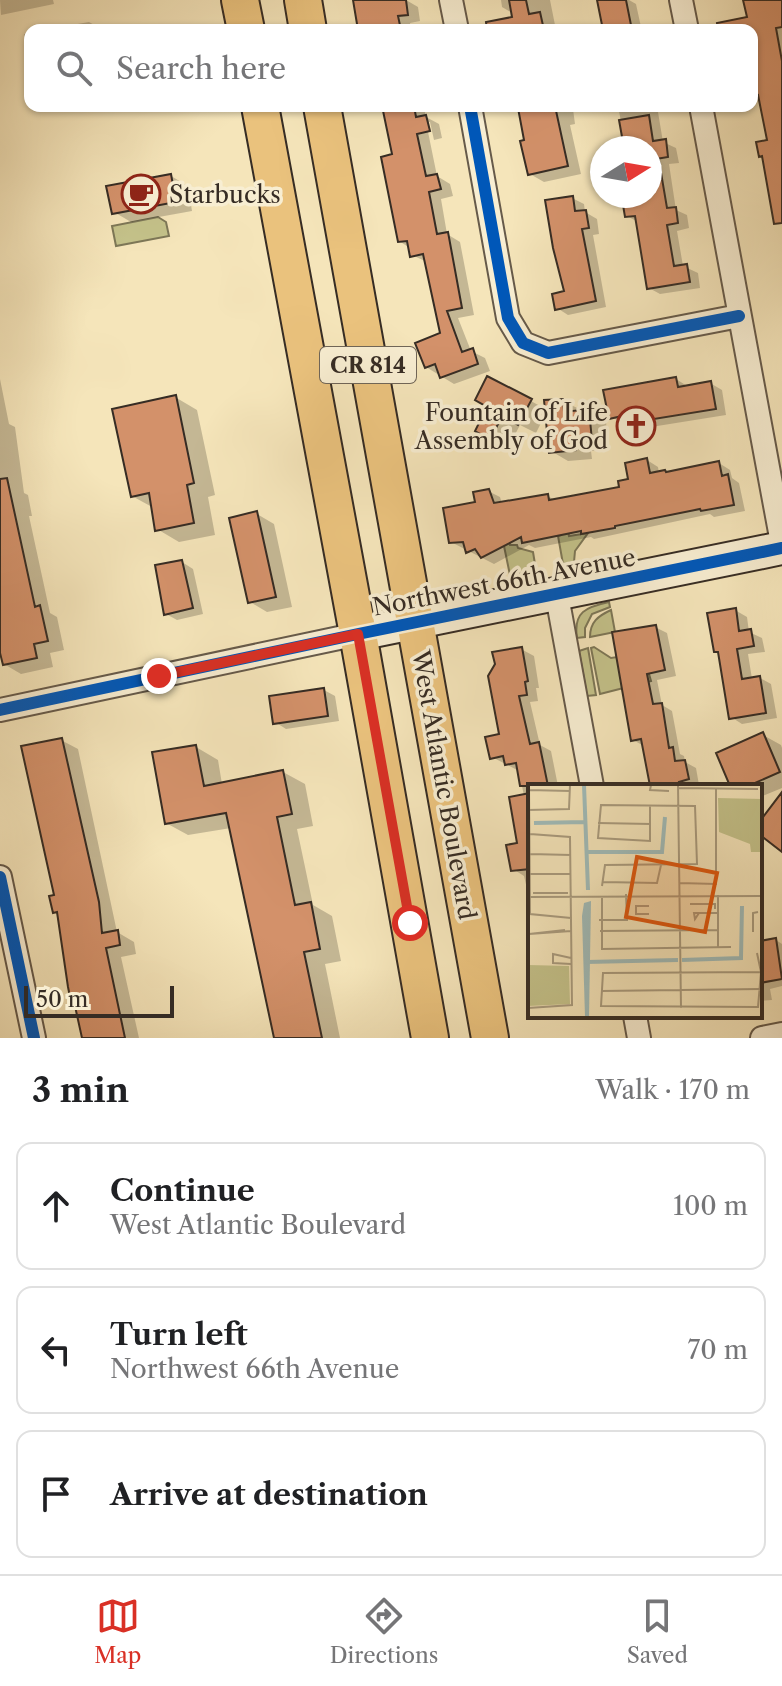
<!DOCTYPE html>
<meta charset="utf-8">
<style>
body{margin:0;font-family:"Libre Caslon Text",serif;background:#f2f2f2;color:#202124}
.compass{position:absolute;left:590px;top:136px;width:72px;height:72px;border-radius:50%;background:#fff;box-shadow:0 2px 6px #0004;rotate:79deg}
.scale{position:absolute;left:24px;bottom:20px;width:150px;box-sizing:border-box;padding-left:8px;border:4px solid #362c24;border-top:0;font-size:22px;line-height:28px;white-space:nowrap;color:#362c24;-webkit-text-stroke:6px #f8eed2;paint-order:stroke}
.stop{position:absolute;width:24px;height:24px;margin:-18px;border:6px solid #d93025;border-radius:50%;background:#fff}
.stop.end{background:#d93025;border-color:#fff;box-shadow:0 2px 8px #0008}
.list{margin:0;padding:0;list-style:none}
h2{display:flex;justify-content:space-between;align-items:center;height:104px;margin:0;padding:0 32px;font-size:34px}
h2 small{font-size:26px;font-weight:400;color:#757577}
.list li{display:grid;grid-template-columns:52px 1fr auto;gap:24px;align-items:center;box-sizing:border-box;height:128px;margin:0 16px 16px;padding:0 16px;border:2px solid #e0e0e0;border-radius:16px}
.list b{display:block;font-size:30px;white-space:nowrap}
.list p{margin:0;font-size:26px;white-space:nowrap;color:#757577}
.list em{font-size:26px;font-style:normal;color:#757577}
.icon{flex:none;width:44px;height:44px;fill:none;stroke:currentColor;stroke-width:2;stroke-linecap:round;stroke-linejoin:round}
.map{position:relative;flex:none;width:782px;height:1038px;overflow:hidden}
.search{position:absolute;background:#fff;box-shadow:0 2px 6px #0004;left:24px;right:24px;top:24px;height:88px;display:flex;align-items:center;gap:20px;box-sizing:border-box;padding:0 28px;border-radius:16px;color:#757577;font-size:30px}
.sheet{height:536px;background:#fff}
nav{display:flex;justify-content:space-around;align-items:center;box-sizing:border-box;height:112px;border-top:2px solid #e0e0e0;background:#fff;font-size:22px;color:#757577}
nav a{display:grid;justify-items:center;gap:4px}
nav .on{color:#d93025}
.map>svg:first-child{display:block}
</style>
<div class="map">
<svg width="782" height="1038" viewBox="0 0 782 1038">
<rect width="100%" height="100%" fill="#f5e5ba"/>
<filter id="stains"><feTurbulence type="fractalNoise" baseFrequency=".0025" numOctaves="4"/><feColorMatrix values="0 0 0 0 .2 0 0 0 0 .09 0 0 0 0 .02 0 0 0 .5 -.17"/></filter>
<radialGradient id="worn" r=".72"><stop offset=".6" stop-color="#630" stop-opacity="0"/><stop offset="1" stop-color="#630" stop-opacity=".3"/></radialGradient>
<path fill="#c4c28a" stroke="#7d7757" stroke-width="2" d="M 158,217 L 166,222 L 169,236 L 116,246 L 112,226 Z
M 563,508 L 569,536 L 588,533 L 575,551 L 574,562 L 563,564 L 558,536 L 561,535 Z
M 504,516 L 510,545 L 517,545 L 518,548 L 533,552 L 536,570 L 510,575 L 498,517 Z
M 609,602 L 610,607 L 592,614 L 585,628 L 585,637 L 577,638 C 573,612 586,607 609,602 Z
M 611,610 L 615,632 L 590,637 C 590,622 598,616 611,610 Z
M 594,647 L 611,658 L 617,657 L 625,679 L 649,674 L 651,681 L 600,694 L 591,648 Z
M 588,648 L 596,695 L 587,696 L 579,651 Z"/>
<path fill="#0003" d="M 0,0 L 53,0 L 54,4 L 1,15 Z
M 355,0 L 406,0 L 418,7 L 420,21 L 410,23 L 411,30 L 372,30 Z
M 501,0 L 550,0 L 556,30 L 517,30 L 514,14 L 502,7 Z
M 612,0 L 629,0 L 636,4 L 641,27 L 646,30 L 604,30 Z
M 745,0 L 782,0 L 782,222 L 764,157 L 761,155 L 769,141 L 761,100 L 752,95 L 752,30 L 739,30 L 749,18 Z
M 89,22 L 103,30 L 44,30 Z
M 30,33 L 30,64 L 24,34 Z
M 384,106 L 424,106 L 426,117 L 439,124 L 442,138 L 434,140 L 430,122 L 426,122 L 437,176 L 450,184 L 453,196 L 441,199 L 447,234 L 460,242 L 474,315 L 458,318 L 471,351 L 485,358 L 490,371 L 454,384 L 426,367 L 442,335 L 427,262 L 412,255 L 410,248 L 399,241 L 394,156 Z
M 532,106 L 582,106 L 573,109 L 575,124 L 570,125 L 581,174 L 544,182 L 530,174 L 526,142 Z
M 618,106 L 657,106 L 663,142 L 676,148 L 679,163 L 669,164 L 676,210 L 687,215 L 689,228 L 677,231 L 683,266 L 698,273 L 700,288 L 660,294 L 649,288 L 638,222 L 627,216 L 638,196 L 650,196 L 650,148 L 626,148 Z
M 171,176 L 188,186 L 192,211 L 131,222 L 114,212 Z
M 572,198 L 584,204 L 585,212 L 597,219 L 599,234 L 593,235 L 606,307 L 568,315 L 557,308 L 566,293 Z
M 0,379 L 9,424 L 15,427 L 24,493 L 28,495 L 32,516 L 29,516 L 50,613 L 57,617 L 64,650 L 50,653 L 53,667 L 21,674 L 4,664 L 0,645 Z
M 676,379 L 687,386 L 710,383 L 722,390 L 726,415 L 651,427 L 652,434 L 638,436 L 626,430 L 625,423 L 610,417 Z
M 175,397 L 197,410 L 215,495 L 208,497 L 215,535 L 179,542 L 157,529 L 152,507 L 132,496 Z
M 531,401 L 547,410 L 562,401 L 606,421 L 608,450 L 591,451 L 592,459 L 568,461 L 551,451 L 547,411 L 536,433 L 520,425 L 508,448 L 478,430 L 490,407 Z
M 647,460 L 658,467 L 659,473 L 668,474 L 719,463 L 730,470 L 732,478 L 739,483 L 745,511 L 714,517 L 710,514 L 594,539 L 591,537 L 535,548 L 529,545 L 494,564 L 451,542 L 488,491 L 500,497 L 502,504 L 548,496 L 556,501 L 622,489 Z
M 257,514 L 274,524 L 292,607 L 267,612 L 250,602 Z
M 182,562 L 193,569 L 203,614 L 177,620 L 166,614 Z
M 735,610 L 747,617 L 749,632 L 762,638 L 765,652 L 748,654 L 752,679 L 760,678 L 771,684 L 777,718 L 742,724 L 731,717 L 720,654 L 716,651 Z
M 655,627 L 667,633 L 676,676 L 657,680 L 662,705 L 672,711 L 680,754 L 684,756 L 685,762 L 696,768 L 699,785 L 652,786 L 644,746 L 633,740 Z
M 521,649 L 534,656 L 539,688 L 536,688 L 538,701 L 530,702 L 540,745 L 551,751 L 558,786 L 530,786 L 530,902 L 524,876 L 513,869 L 519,844 L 524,796 L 519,771 L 492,757 L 501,735 Z
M 324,690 L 335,696 L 339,721 L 286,729 L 275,722 Z
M 763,735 L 781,745 L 782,748 L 782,788 L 760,797 L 760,786 L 733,786 Z
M 61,740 L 78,749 L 117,932 L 134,942 L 136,954 L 121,957 L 139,1038 L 84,1038 L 60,915 L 54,912 Z
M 196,747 L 218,760 L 222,784 L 283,772 L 305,784 L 313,826 L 297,829 L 313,905 L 332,916 L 341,961 L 325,964 L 340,1038 L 275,1038 L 231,828 L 188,835 L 166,823 Z
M 530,925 L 530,941 L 526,926 Z
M 776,940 L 782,944 L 782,986 L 770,989 L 772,1000 L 760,1001 L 760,943 Z"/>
<path fill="#d3916a" stroke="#362c24" stroke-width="2" d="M 353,0 L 406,0 L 408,15 L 398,16 L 401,30 L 358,30 Z
M 509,0 L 526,0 L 529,14 L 540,12 L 544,30 L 487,30 L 486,22 L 512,17 Z
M 597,0 L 626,0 L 632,30 L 603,30 Z
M 743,0 L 782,0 L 782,27 L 776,28 L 782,61 L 782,223 L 774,224 L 762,156 L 759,157 L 756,142 L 767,140 L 758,95 L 752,96 L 752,30 L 718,30 L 717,23 L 747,17 Z
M 382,106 L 414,106 L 416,117 L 426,115 L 430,131 L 417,134 L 426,176 L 437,174 L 441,189 L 429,192 L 437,234 L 448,232 L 462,308 L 447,311 L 462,352 L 473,348 L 478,364 L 440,378 L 435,364 L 425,368 L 415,343 L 440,333 L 423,254 L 410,257 L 407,241 L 398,242 L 381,157 L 392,154 Z
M 527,106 L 555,106 L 568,166 L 528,175 L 520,141 L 524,140 L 518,108 Z
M 649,115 L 653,141 L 666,139 L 668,157 L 650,160 L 650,148 L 624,148 L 619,120 Z
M 659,161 L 667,208 L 676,207 L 678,223 L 667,225 L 674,266 L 687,264 L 690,282 L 647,289 L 635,216 L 625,217 L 622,199 L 650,196 L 650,162 Z
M 171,174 L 176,202 L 112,214 L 106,186 Z
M 573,196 L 575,211 L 586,210 L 589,228 L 582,229 L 596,301 L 555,310 L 552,294 L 564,291 L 553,248 L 545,200 Z
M 487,376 L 532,399 L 518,425 L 502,416 L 490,440 L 475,431 L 487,407 L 475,400 Z
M 676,377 L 678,387 L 711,381 L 716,409 L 641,421 L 642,428 L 625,431 L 622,416 L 609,419 L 603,390 Z
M 176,395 L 194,483 L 187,485 L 194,523 L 155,531 L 149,493 L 131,497 L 112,409 Z
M 563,399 L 564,412 L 589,409 L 592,441 L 575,442 L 576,450 L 549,453 L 544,400 Z
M 647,458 L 650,473 L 665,470 L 666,472 L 719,461 L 722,476 L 728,474 L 734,505 L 701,511 L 700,509 L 615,526 L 615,528 L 581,534 L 581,531 L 522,543 L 521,537 L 481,558 L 475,549 L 466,553 L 463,542 L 449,543 L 443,508 L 475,502 L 473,492 L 489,489 L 494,503 L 548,494 L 549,500 L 619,487 L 618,481 L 628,479 L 625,463 Z
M 7,478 L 35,607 L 40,605 L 48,641 L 34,644 L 37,658 L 3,665 L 0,653 L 0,479 Z
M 257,511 L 276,597 L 248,603 L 229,518 Z
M 182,560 L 193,608 L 164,615 L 155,565 Z
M 736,608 L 739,631 L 751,629 L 754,646 L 737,649 L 742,679 L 760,676 L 766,713 L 729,719 L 718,652 L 714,652 L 707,613 Z
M 656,625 L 665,670 L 647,674 L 653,704 L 662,703 L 669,748 L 673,747 L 675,761 L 685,760 L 689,779 L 679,782 L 680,786 L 650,786 L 641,739 L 631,741 L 612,632 Z
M 522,647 L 528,681 L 525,682 L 527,695 L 519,696 L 530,744 L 539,742 L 548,786 L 520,786 L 516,763 L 505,765 L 503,756 L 490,759 L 485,737 L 499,734 L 488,676 L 495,664 L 492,652 Z
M 324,688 L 328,716 L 273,724 L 269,696 Z
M 763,732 L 780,772 L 748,786 L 730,786 L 716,753 Z
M 62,738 L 99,902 L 102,933 L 118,930 L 120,945 L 106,948 L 125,1038 L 82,1038 L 73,997 L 70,997 L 68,987 L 57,912 L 53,913 L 49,896 L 54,895 L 21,746 Z
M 196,745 L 204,786 L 283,770 L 292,814 L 277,817 L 295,905 L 311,902 L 320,949 L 304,952 L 322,1038 L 274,1038 L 226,813 L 165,824 L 152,752 Z
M 782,792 L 782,852 L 760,835 L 760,821 Z
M 530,793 L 530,869 L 511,871 L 506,845 L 517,843 L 509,797 Z
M 776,938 L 782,979 L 760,983 L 760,941 Z"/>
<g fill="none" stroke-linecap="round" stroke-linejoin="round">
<defs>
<path id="street" d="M 451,0 L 457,30
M 681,0 L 687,30
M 470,106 L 508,318 L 523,343 L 548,353 L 739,316
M 701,106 L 782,543
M 557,596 L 592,786
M 0,710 L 358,634
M 0,877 L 34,1038
M 635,1016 L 639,1038
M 762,1038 L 782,1034"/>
<path id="secondary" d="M 358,634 L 782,548"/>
<path id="primary" d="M 240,0 L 246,30
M 303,0 L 308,30
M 260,106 L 358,634 L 430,1038
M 322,106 L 490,1038"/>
</defs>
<use href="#street" stroke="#665a4a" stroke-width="26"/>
<use href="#secondary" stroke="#362c24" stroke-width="36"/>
<use href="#primary" stroke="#362c24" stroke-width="40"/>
<use href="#street" stroke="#f8eed2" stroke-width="22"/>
<use href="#secondary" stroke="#f8eed2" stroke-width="32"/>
<use href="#primary" stroke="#eac27d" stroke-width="36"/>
<defs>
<path id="cycleway" d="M 470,106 L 508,318 L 523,343 L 548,353 L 739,316
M 0,710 L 358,634 L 782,548
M 0,877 L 34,1038"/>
</defs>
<use href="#cycleway" stroke="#f8eed2" stroke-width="17"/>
<use href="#cycleway" stroke="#0057b8" stroke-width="12"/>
</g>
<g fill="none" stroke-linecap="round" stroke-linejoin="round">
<path stroke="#d93025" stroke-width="10" d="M 159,676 L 358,634 L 410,923"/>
</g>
<defs>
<symbol id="cafe-ring" viewBox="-11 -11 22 22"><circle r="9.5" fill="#f8eed2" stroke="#8f2418" stroke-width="1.5"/><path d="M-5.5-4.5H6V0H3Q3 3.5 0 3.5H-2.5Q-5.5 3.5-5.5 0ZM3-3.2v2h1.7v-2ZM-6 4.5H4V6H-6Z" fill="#8f2418"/></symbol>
<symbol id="church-ring" viewBox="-11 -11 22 22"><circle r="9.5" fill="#f8eed2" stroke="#8f2418" stroke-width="1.5"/><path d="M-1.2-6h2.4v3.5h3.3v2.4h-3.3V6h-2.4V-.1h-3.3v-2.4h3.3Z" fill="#8f2418"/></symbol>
</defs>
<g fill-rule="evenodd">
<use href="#cafe-ring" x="119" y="172" width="44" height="44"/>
<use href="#church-ring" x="614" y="404" width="44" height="44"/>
</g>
<g text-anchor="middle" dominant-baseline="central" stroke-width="7" stroke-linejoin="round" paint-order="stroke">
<rect fill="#f8eed2" stroke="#706658" stroke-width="2" x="320" y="347" width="96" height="36" rx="6"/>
<g font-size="22" font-weight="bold" fill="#362c24">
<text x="368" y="365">CR 814</text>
</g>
<g font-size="24" fill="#362c24" stroke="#f8eed2" text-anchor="start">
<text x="169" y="194">Starbucks</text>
<text x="608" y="412" text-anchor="end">Fountain of Life<tspan x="608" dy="28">Assembly of God</tspan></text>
</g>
<g font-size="24" fill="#362c24" stroke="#f8eed2">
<text transform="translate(504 582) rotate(-11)">Northwest 66th Avenue</text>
<text transform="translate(444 785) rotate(80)">West Atlantic Boulevard</text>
</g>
</g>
<g transform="translate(528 784)">
<rect width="234" height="234" fill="#f5e5ba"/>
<path d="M 190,14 L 234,15 L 234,68 L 223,68 L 222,60 L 191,48 ZM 0,181 L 41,182 L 42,220 L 0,222 Z" fill="#c4c28a"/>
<path d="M 63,117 L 61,233 L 57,233 L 54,132 L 56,119 Z" fill="#a0bcba"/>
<path fill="none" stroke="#a0bcba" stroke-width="4" d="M 56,1 L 60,106M 6,39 L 57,38M 59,68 L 134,68 L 137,33M 154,176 L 213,174 L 214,122M 58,178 L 150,176"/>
<path fill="none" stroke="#a99b7e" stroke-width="2" d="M 1,1 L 2,130 L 43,134M 123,1 L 122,6 L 141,7M 150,1 L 153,224M 150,4 L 230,5M 1,6 L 42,7M 0,26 L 41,25 L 42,1M 70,39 L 123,40M 2,70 L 43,71M 2,90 L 43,90M 75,98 L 129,99 L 133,81M 151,99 L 188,100 L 188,5M 74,102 L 77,81 L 169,80 L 167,22 L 73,21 L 70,54 L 122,57 L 122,22M 5,109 L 40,109M 190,111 L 190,163M 0,113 L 234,112M 74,114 L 74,165 L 203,163M 162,120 L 187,120 L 187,125M 121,122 L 108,122 L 108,130 L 121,130M 171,129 L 167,135 L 166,129 L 190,129M 71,136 L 99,136 L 98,110M 37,146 L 1,150 L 43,147M 72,147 L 190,146M 225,148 L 225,129 L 230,128M 229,169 L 233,188 L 230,223 L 73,222 L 75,189 L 233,188M 43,174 L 25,170 L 25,179 L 43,180M 73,207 L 233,205M 0,224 L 44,221 L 42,53 L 2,50"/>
<path fill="#df570d" fill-opacity="0.15" stroke="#df570d" stroke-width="4" d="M 109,73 L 189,89 L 177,148 L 98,133 Z"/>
<rect width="234" height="234" fill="none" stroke="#362c24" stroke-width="4"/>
</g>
<rect width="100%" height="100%" filter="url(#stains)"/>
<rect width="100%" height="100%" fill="url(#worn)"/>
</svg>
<svg class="compass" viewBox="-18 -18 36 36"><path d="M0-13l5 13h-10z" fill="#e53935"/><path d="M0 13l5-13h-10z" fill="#757577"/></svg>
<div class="scale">50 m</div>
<div class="stop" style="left:410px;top:923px"></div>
<div class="stop end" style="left:159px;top:676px"></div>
<div class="search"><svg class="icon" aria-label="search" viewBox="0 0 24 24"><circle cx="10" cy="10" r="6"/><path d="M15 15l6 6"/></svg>Search here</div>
</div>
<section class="sheet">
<h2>3 min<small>Walk · 170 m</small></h2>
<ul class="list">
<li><svg class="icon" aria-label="ahead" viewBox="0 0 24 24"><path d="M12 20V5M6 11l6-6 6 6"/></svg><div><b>Continue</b><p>West Atlantic Boulevard</p></div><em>100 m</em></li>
<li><svg class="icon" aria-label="left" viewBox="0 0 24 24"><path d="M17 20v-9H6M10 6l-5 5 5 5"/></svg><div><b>Turn left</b><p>Northwest 66th Avenue</p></div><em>70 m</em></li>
<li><svg class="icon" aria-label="arrive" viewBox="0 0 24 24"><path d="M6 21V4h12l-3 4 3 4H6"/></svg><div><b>Arrive at destination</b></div></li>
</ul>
</section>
<nav>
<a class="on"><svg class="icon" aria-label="map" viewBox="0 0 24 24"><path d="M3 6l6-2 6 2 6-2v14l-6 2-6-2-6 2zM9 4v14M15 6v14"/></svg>Map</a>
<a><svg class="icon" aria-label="directions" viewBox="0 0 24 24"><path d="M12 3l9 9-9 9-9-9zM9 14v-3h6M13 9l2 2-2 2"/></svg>Directions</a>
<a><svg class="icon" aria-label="saved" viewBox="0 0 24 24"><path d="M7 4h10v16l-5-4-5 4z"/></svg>Saved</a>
</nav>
